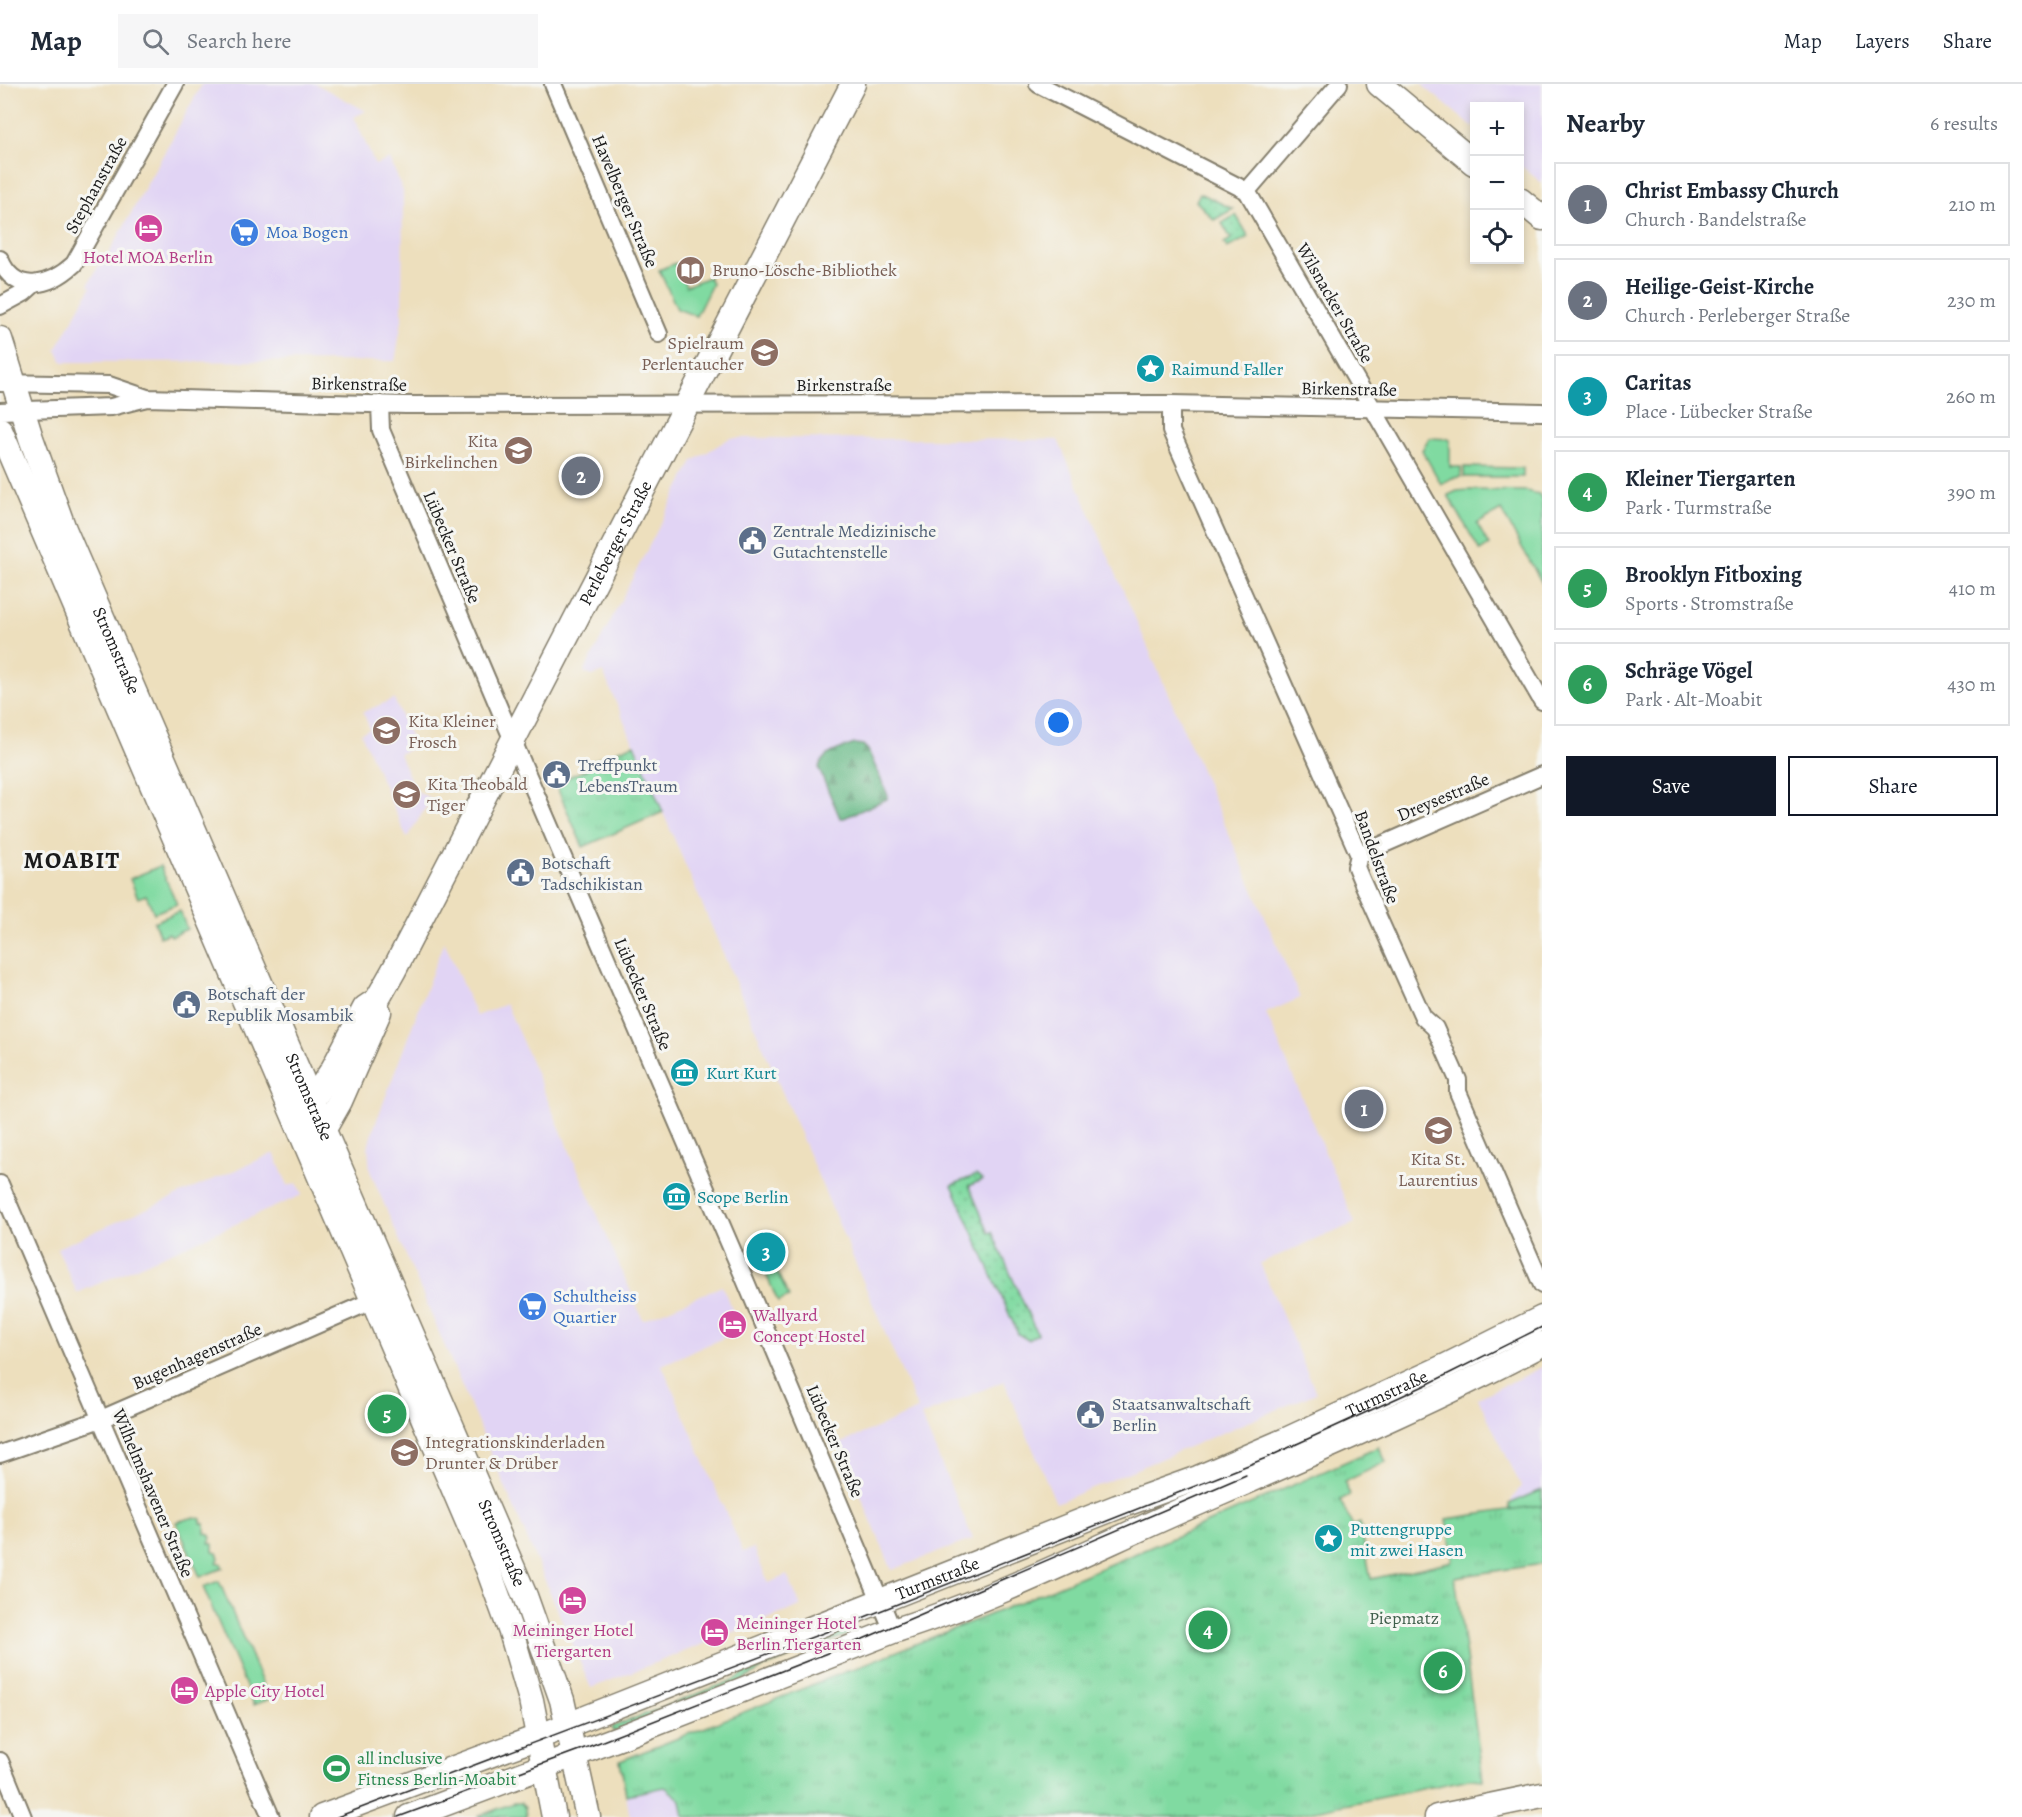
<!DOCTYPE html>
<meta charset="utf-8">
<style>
body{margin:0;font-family:Alegreya,serif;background:#f6f6f7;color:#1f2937}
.controls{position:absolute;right:18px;top:18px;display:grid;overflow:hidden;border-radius:0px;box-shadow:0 3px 9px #0003}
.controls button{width:54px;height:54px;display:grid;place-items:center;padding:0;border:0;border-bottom:2px solid #e0e1e3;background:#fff;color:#1f2937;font:30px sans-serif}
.you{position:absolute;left:1059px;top:639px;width:21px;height:21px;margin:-15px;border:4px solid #fff;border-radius:50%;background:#1a73e8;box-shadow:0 0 0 9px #1a73e833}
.badge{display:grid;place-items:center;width:39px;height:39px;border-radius:50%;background:#111827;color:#fff;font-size:20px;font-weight:700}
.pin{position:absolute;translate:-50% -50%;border:3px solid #fff;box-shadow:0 2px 6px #0006}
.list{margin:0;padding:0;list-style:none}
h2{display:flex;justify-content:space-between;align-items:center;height:78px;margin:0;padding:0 24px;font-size:26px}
h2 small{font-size:20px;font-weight:400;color:#747a83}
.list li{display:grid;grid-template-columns:39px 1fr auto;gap:18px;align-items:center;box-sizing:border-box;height:84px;margin:0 12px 12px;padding:0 12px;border:2px solid #e0e1e3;border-radius:0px}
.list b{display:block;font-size:22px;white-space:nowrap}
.list p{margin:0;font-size:20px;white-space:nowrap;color:#747a83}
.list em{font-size:20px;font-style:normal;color:#747a83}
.actions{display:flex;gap:12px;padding:18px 24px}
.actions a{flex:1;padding:14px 0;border:2px solid #111827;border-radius:0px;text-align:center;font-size:21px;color:#111827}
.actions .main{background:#111827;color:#fff}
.icon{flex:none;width:33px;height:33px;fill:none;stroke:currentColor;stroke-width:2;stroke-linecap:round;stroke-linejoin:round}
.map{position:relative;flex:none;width:1542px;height:1733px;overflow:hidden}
header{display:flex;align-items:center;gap:36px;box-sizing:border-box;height:84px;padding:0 30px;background:#fff;border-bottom:2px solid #e0e1e3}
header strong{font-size:28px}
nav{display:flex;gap:33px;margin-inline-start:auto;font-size:21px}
.search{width:420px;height:54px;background:#f6f6f7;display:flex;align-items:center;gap:15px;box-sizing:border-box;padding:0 21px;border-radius:0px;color:#747a83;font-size:22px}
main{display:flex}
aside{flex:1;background:#fff}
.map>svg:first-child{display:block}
</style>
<header>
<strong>Map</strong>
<div class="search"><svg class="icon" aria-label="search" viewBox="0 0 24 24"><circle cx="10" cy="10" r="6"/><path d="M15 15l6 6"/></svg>Search here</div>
<nav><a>Map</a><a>Layers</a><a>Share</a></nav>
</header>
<main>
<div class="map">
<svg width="1542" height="1733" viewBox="0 0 1542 1733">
<defs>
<pattern id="forest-firs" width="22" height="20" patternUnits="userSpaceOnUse" patternTransform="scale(1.5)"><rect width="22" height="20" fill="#68ba87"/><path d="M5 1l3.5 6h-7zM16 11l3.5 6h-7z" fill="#55966e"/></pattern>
<pattern id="park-tufts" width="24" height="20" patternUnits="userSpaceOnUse" patternTransform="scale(1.5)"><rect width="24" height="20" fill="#80daa1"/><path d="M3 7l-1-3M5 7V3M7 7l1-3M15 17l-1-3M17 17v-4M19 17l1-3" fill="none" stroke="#6eba8a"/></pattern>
<pattern id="garden-dots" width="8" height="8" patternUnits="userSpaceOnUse" patternTransform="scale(1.5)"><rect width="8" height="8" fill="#80daa1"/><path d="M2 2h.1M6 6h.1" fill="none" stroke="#6eba8a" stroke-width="1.8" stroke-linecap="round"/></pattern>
</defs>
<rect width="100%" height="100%" fill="#f6f6f2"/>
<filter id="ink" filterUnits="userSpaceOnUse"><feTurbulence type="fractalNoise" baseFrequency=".0167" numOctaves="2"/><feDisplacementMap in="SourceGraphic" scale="12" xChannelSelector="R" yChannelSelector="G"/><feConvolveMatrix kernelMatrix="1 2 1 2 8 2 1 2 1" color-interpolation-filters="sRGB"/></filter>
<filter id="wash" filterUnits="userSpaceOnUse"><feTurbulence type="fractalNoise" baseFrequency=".008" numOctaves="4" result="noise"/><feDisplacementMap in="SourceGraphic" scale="24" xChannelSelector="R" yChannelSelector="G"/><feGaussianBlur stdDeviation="1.35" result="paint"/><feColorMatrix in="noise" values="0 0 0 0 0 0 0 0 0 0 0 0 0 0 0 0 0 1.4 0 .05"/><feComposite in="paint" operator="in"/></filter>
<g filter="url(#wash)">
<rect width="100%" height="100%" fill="#eddfbd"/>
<path fill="#e1d4f4" d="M 202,0 L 316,0 L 366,27 L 354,33 L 375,81 L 390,75 L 403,107 L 402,236 L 395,277 L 63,278 L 56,266 L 91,203 L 88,201 L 99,181 L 102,182 Z
M 1421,0 L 1542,0 L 1542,99 L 1520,81 L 1520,22 L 1474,22 L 1474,44 Z
M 730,354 L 1058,356 L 1300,914 L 1266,929 L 1355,1139 L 1260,1179 L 1316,1309 L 1056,1419 L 1004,1297 L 921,1332 L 973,1455 L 892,1486 L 839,1360 L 918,1326 L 603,588 L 592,592 L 584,588 L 693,377 Z
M 394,615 L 415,663 L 399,670 L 415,706 L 431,715 L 407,754 L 361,649 L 370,645 L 363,628 Z
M 444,857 L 476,932 L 506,920 L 643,1236 L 722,1202 L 741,1246 L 662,1281 L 743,1468 L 754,1464 L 768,1499 L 787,1491 L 801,1522 L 591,1604 L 370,1087 L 368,1064 L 371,1052 Z
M 274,1069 L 288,1102 L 297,1099 L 302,1111 L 77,1209 L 57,1164 Z
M 1542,1283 L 1542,1421 L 1510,1426 L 1509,1420 L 1521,1402 L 1478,1314 Z
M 665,1703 L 681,1716 L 684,1733 L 630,1733 L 626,1711 Z"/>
<path fill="#80daa1" stroke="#4e7b5e" stroke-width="1.5" d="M 676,179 L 686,202 L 709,193 L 712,200 L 696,232 L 677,225 L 659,186 Z
M 1429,354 L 1450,355 L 1450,383 L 1461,383 L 1461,393 L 1452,394 L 1441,400 L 1422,366 Z
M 1464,383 L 1523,384 L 1523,393 L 1464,393 Z
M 1468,406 L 1526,407 L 1539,410 L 1542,416 L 1542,499 L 1501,426 L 1477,440 L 1489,461 L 1480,467 L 1448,411 L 1457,407 Z
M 160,782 L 177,820 L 154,829 L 146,811 L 138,814 L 130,795 Z
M 180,827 L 187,845 L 171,852 L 169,849 L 160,853 L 154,838 Z
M 766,1173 L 771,1183 L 774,1182 L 789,1213 L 778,1218 L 760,1176 Z
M 1542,1406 L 1542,1421 L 1510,1426 L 1509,1420 Z
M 195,1433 L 201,1435 L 201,1439 L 205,1440 L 205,1449 L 209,1450 L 211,1454 L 209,1459 L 213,1460 L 213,1468 L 217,1469 L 219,1474 L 217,1479 L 221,1479 L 223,1484 L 200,1493 L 176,1438 Z
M 219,1497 L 269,1615 L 254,1621 L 203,1503 Z
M 851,1542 L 854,1548 L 763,1584 L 739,1599 L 614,1648 L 612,1643 L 736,1595 L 754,1582 Z"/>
<path fill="url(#forest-firs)" stroke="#426b52" stroke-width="1.5" d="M 855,660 L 863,661 L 868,666 L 888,712 L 887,715 L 844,734 L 840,734 L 819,685 C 820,669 842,665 855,660 Z"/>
<path fill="url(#park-tufts)" stroke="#4e7b5e" stroke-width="1.5" d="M 634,660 L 663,728 L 583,763 L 555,699 L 587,685 L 585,680 Z
M 1379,1363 L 1386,1378 L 1344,1398 L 1350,1411 L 1340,1416 L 1353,1442 L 1360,1439 L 1371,1495 L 1453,1477 L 1447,1435 L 1542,1421 L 1542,1480 L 1455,1493 L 1483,1696 L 1470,1695 L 1286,1733 L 684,1733 L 681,1716 L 665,1703 L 626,1711 L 620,1677 L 1001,1526 L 1189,1447 Z
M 513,1719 L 521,1719 L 525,1724 L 526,1733 L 477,1733 Z"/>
<path fill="url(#garden-dots)" stroke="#4e7b5e" stroke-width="1.5" d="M 1200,109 L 1233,125 L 1214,136 L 1196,117 Z
M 1236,131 L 1249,153 L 1227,164 L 1224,159 L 1231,155 L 1222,139 Z
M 976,1091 L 982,1096 L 969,1102 L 989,1149 L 992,1148 L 1037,1250 L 1028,1256 L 1018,1250 L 952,1101 Z"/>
</g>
<g filter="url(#ink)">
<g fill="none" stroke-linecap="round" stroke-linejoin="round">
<defs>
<path id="street" d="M 553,0 L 659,250
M 1038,0 L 1247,107 L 1542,617
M 1247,107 L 1339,0
M 0,175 C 15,213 51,201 74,180 L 175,0
M 0,222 L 24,209 L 34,200
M 0,299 L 109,301 L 147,314
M 380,320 L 381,346 L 528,692 L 743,1191 L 893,1547
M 1171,320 L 1171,347 L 1359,771 L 1356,783 L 1361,795 L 1423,933 L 1435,944 L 1458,996 L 1458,1008 L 1542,1201
M 0,327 L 111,323 L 147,314 L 406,321 L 1171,320 L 1542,328
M 1359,771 L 1542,691
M 0,1100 L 271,1733
M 0,1370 L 101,1335 L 374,1216
M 0,1677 L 23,1733"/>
<g id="secondary">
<path d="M 1379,0 L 1474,79"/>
<path d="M 1520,116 L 1542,134"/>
<path id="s1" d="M 0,255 L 31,354 L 64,445 L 525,1512 L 562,1616 L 588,1733"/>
<path d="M 0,346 L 488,1485 L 512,1551 L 531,1616 L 554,1733"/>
<path id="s2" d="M 300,1024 L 312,1017 L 333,985 L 365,924 L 377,916 L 394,886 L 853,0"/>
<path d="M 313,1050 L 324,1045 L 340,1017 L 379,928"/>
<path id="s3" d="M 322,1733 L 538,1653 L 1117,1423 L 1198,1394 L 1286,1356 L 1446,1282 L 1542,1234"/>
<path d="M 409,1733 L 624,1652 L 893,1547 C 992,1516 1087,1468 1182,1426 C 1303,1373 1426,1322 1542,1260"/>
<path d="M 1437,1733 L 1542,1711"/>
</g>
</defs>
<use href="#street" stroke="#847e6c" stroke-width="20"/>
<use href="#secondary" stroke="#847e6c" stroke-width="27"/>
<use href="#street" stroke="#fff" stroke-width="16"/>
<use href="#secondary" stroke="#fff" stroke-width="24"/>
<path stroke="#1c1c1c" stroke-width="1.5" d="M 337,1733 L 847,1540 L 1266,1374 L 1428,1300 L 1542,1243
M 398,1733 L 590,1662 L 863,1555 L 1246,1391"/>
</g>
</g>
<defs>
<symbol id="hotel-disc" viewBox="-11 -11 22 22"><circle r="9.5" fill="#d1479c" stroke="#f6f6f2"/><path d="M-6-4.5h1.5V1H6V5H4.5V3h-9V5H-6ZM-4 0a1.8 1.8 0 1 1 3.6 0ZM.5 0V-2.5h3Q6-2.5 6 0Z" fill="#fff"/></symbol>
<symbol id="supermarket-disc" viewBox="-11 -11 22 22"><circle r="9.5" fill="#3f7fe0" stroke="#f6f6f2"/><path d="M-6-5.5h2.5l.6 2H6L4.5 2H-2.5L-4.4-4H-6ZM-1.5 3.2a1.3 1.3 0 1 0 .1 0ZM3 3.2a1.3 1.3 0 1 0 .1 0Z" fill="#fff"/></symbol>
<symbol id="library-disc" viewBox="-11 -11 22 22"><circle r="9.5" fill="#8d6e63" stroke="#f6f6f2"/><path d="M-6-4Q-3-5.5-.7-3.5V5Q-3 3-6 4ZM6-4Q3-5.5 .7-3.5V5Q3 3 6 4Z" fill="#fff"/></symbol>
<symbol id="school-disc" viewBox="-11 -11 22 22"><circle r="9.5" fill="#8d6e63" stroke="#f6f6f2"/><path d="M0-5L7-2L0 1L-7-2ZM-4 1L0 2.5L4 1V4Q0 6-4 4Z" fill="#fff"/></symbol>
<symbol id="sight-disc" viewBox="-11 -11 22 22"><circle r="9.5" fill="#0f9aa8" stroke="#f6f6f2"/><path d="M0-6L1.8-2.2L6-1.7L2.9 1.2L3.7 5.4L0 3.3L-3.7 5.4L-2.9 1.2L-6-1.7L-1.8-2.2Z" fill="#fff"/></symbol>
<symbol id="civic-disc" viewBox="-11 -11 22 22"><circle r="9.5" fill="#5c6f8a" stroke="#f6f6f2"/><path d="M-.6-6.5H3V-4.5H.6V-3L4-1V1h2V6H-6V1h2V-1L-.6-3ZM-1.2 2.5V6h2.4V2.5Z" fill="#fff"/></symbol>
<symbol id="museum-disc" viewBox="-11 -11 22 22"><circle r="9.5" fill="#0f9aa8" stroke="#f6f6f2"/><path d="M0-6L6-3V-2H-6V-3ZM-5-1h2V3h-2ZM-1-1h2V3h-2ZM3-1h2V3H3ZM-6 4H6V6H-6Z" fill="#fff"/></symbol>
<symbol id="stadium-disc" viewBox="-11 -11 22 22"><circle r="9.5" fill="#2e9e5b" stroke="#f6f6f2"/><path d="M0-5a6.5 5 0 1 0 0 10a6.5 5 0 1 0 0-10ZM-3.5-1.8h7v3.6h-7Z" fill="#fff"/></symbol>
</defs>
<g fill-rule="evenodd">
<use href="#hotel-disc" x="132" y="128" width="33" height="33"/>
<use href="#supermarket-disc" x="228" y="132" width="33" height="33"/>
<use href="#library-disc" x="674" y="170" width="33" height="33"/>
<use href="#school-disc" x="748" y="252" width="33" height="33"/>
<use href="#sight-disc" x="1134" y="268" width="33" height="33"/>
<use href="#school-disc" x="502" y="350" width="33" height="33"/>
<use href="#civic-disc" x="736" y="440" width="33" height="33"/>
<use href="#school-disc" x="370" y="630" width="33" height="33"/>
<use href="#civic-disc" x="540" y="674" width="33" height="33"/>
<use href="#school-disc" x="390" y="694" width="33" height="33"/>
<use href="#civic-disc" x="504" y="772" width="33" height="33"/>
<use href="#civic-disc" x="170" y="904" width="33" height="33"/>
<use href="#museum-disc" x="668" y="972" width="33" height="33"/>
<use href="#school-disc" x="1422" y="1030" width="33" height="33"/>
<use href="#museum-disc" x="660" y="1096" width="33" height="33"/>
<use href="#supermarket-disc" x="516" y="1206" width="33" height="33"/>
<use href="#hotel-disc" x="716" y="1224" width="33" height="33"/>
<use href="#civic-disc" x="1074" y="1314" width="33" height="33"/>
<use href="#school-disc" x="388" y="1352" width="33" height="33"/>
<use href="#sight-disc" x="1312" y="1438" width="33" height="33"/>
<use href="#hotel-disc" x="556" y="1500" width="33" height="33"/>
<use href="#hotel-disc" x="698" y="1532" width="33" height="33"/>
<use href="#hotel-disc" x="168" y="1590" width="33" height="33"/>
<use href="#stadium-disc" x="320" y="1668" width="33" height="33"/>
</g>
<g text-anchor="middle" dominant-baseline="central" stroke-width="6" stroke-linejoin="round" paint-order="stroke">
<g font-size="18" fill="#1c1c1c" stroke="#f6f6f2">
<text transform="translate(96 101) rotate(-61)">Stephanstraße</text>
<text transform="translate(625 117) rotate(67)">Havelberger Straße</text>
<text transform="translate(1335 219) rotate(60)">Wilsnacker Straße</text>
<text transform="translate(359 300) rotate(1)">Birkenstraße</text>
<text x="844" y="301">Birkenstraße</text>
<text transform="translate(1349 305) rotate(1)">Birkenstraße</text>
<text stroke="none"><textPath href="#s2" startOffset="651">Perleberger Straße</textPath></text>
<text transform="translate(452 463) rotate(67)">Lübecker Straße</text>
<text stroke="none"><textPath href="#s1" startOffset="333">Stromstraße</textPath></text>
<text transform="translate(1443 713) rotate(-23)">Dreysestraße</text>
<text transform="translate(1377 773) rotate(70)">Bandelstraße</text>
<text transform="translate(643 910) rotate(67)">Lübecker Straße</text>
<text stroke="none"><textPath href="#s1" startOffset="819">Stromstraße</textPath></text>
<text transform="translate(197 1272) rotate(-24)">Bugenhagenstraße</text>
<text stroke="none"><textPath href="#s3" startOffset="1146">Turmstraße</textPath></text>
<text transform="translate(835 1357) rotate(67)">Lübecker Straße</text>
<text transform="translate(153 1409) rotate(67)">Wilhelmshavener Straße</text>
<text stroke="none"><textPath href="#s1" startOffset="1305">Stromstraße</textPath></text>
<text stroke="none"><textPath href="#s3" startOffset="660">Turmstraße</textPath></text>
</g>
<g font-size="18" fill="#366cbe" stroke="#f6f6f2" text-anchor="start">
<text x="266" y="148">Moa Bogen</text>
<text x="553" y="1212">Schultheiss<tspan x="553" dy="21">Quartier</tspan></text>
</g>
<g font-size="18" fill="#b23c85" stroke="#f6f6f2" text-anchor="start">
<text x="148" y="173" text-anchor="middle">Hotel MOA Berlin</text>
<text x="753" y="1231">Wallyard<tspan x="753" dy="21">Concept Hostel</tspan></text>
<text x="736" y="1539">Meininger Hotel<tspan x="736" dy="21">Berlin Tiergarten</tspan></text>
<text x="573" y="1546" text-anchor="middle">Meininger Hotel<tspan x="573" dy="21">Tiergarten</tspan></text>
<text x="205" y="1607">Apple City Hotel</text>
</g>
<g font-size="18" fill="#785e54" stroke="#f6f6f2" text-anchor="start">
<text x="712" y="186">Bruno-Lösche-Bibliothek</text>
<text x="744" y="259" text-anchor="end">Spielraum<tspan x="744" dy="21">Perlentaucher</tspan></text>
<text x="498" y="357" text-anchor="end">Kita<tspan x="498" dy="21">Birkelinchen</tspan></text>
<text x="408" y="637">Kita Kleiner<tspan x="408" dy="21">Frosch</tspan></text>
<text x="427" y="700">Kita Theobald<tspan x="427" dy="21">Tiger</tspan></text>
<text x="1438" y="1075" text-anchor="middle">Kita St.<tspan x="1438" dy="21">Laurentius</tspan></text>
<text x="425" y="1358">Integrationskinderladen<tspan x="425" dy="21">Drunter &amp; Drüber</tspan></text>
</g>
<g font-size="18" fill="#0d838f" stroke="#f6f6f2" text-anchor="start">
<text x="1171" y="285">Raimund Faller</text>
<text x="706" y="989">Kurt Kurt</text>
<text x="697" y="1113">Scope Berlin</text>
<text x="1350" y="1445">Puttengruppe<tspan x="1350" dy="21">mit zwei Hasen</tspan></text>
</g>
<g font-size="18" fill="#4e5e75" stroke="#f6f6f2" text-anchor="start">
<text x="773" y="447">Zentrale Medizinische<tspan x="773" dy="21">Gutachtenstelle</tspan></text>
<text x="578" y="681">Treffpunkt<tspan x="578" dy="21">LebensTraum</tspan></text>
<text x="541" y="779">Botschaft<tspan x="541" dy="21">Tadschikistan</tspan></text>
<text x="207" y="910">Botschaft der<tspan x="207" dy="21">Republik Mosambik</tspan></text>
<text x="1112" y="1320">Staatsanwaltschaft<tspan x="1112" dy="21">Berlin</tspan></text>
</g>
<g font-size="18" fill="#3f5e4b" stroke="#f6f6f2">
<text x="1404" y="1534">Piepmatz</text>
</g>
<g font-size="18" fill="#27864d" stroke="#f6f6f2" text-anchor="start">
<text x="357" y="1674">all inclusive<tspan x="357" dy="21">Fitness Berlin-Moabit</tspan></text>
</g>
<g font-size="24" font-weight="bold" letter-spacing="1.5" fill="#1c1c1c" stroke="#f6f6f2">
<text x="72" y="776">MOABIT</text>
</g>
</g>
</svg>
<div class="controls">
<button>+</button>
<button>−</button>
<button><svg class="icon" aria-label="locate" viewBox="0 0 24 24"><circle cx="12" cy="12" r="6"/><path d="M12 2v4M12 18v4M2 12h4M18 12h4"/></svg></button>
</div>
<div class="you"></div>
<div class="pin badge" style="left:1364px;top:1025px;background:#6b7280">1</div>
<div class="pin badge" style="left:581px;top:392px;background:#6b7280">2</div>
<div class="pin badge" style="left:766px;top:1168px;background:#0f9aa8">3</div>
<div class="pin badge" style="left:1208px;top:1546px;background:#2e9e5b">4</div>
<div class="pin badge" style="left:387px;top:1330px;background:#2e9e5b">5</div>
<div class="pin badge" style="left:1443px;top:1587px;background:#2e9e5b">6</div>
</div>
<aside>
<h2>Nearby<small>6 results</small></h2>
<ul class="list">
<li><span class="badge" style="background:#6b7280">1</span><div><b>Christ Embassy Church</b><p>Church · Bandelstraße</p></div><em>210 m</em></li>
<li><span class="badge" style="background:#6b7280">2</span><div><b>Heilige-Geist-Kirche</b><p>Church · Perleberger Straße</p></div><em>230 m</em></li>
<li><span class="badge" style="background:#0f9aa8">3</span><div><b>Caritas</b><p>Place · Lübecker Straße</p></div><em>260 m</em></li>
<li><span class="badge" style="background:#2e9e5b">4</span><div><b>Kleiner Tiergarten</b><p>Park · Turmstraße</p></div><em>390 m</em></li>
<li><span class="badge" style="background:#2e9e5b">5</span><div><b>Brooklyn Fitboxing</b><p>Sports · Stromstraße</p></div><em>410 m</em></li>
<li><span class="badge" style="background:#2e9e5b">6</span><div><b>Schräge Vögel</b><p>Park · Alt-Moabit</p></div><em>430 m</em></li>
</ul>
<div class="actions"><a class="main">Save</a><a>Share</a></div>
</aside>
</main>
